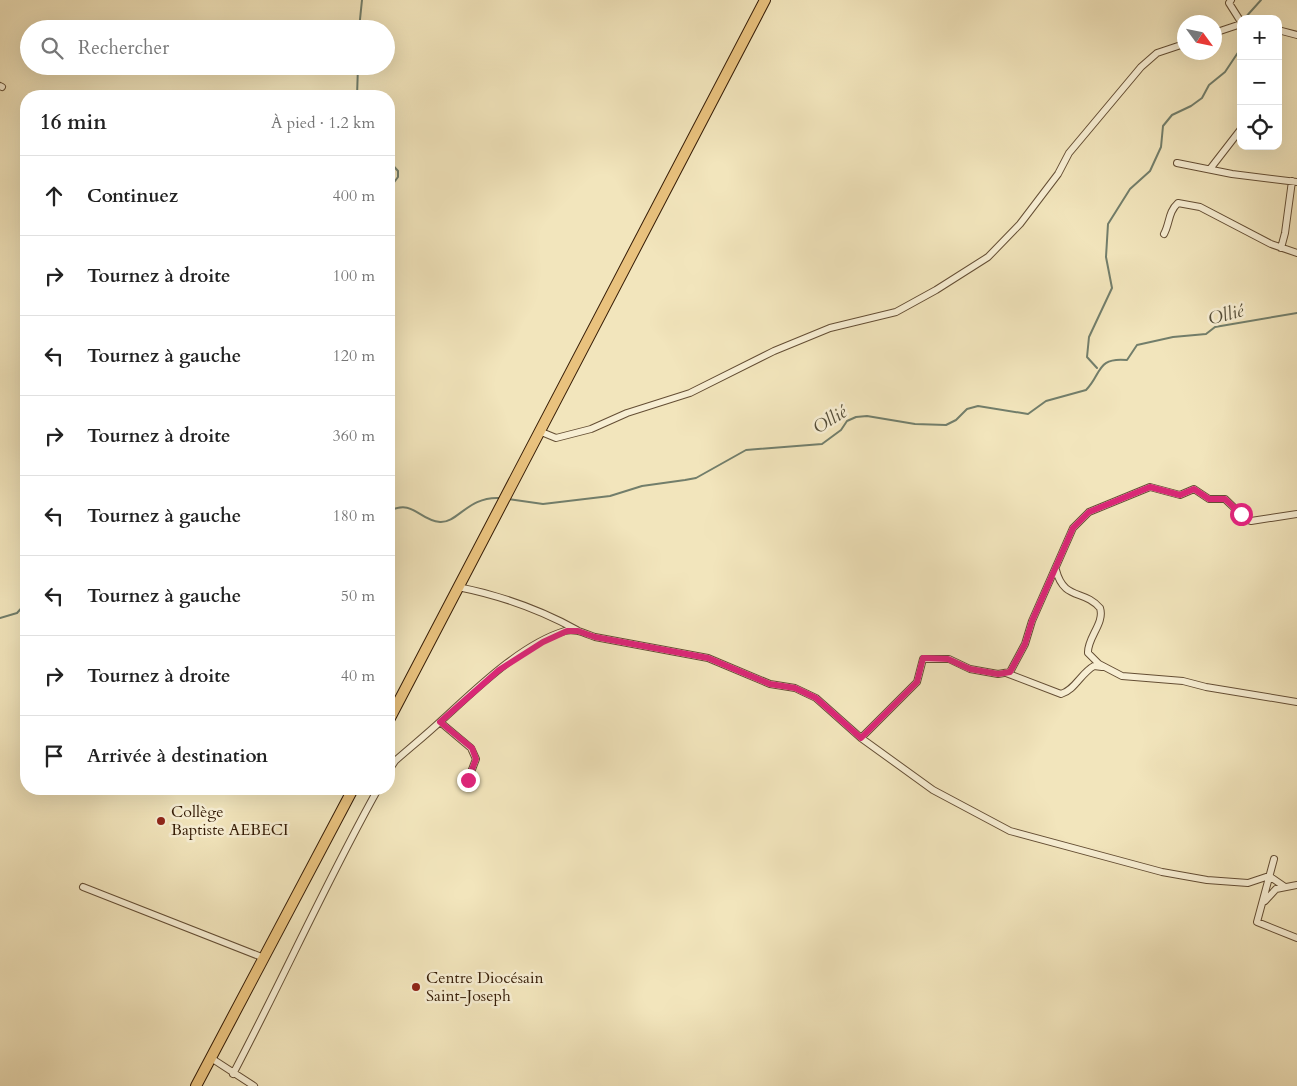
<!DOCTYPE html>
<html lang="fr">
<meta charset="utf-8">
<style>
body{margin:0;font-family:Cardo,serif;background:#f6f6f6;color:#222}
.controls{position:absolute;right:15px;top:15px;display:grid;overflow:hidden;border-radius:10px;box-shadow:0 5px 20px #0002}
.controls button{width:45px;height:45px;display:grid;place-items:center;padding:0;border:0;border-bottom:1px solid #e0e0e0;background:#fff;color:#222;font:25px sans-serif}
.compass{position:absolute;left:1177px;top:15px;width:45px;height:45px;border-radius:50%;background:#fff;box-shadow:0 5px 20px #0002;rotate:123deg}
.stop{position:absolute;width:15px;height:15px;margin:-11px;border:4px solid #db2777;border-radius:50%;background:#fff}
.stop.end{background:#db2777;border-color:#fff;box-shadow:0 1px 5px #0008}
.list{margin:0;padding:0;list-style:none}
h2{display:flex;justify-content:space-between;align-items:center;height:65px;margin:0;padding:0 20px;font-size:21px}
h2 small{font-size:16px;font-weight:400;color:#767676}
.list li{display:grid;grid-template-columns:32px 1fr auto;gap:15px;align-items:center;box-sizing:border-box;height:80px;padding:0 20px;border-top:1px solid #e0e0e0}
.list b{display:block;font-size:19px;white-space:nowrap}
.list em{font-size:16px;font-style:normal;color:#767676}
.icon{flex:none;width:28px;height:28px;fill:none;stroke:currentColor;stroke-width:2;stroke-linecap:round;stroke-linejoin:round}
.map{position:relative;flex:none;width:1297px;height:1086px;overflow:hidden}
.search{position:absolute;background:#fff;box-shadow:0 5px 20px #0002;left:20px;top:20px;width:375px;height:55px;display:flex;align-items:center;gap:12px;box-sizing:border-box;padding:0 18px;border-radius:28px;color:#767676;font-size:19px}
.panel{position:absolute;background:#fff;box-shadow:0 5px 20px #0002;left:20px;top:90px;width:375px;height:705px;border-radius:20px}
.map>svg:first-child{display:block}
</style>
<div class="map">
<svg width="1297" height="1086" viewBox="0 0 1297 1086">
<rect width="100%" height="100%" fill="#f2e5bc"/>
<filter id="stains"><feTurbulence type="fractalNoise" baseFrequency=".004" numOctaves="4"/><feColorMatrix values="0 0 0 0 .2 0 0 0 0 .09 0 0 0 0 .02 0 0 0 .5 -.17"/></filter>
<radialGradient id="worn" r=".72"><stop offset=".6" stop-color="#630" stop-opacity="0"/><stop offset="1" stop-color="#630" stop-opacity=".3"/></radialGradient>
<g fill="none" stroke-linecap="round" stroke-linejoin="round">
<path stroke="#727e6b" stroke-width="2" d="M 1244,19 L 1261,0
M 359,29 L 362,0
M 357,96 L 358,66
M 389,161 L 398,171 L 398,177 L 389,189
M 1097,368 L 1087,357 L 1089,337 L 1112,288 L 1106,257 L 1108,224 L 1130,189 L 1150,171 L 1161,147 L 1163,126 L 1172,115 L 1191,106 L 1202,98 L 1209,85 L 1225,72 L 1241,48
M 508,499 L 543,504 L 610,496 L 642,486 L 685,480 L 696,478 L 746,450 L 822,444 L 841,430 L 847,421 L 856,417 L 867,416 L 915,424 L 946,425 L 956,420 L 967,409 L 978,406 L 1028,414 L 1046,401 L 1086,390 C 1102,374 1096,357 1127,360 L 1137,345 L 1173,337 L 1206,334 L 1215,327 L 1297,313
M 389,511 C 414,499 418,520 440,522 C 458,523 468,496 500,498
M 0,618 L 17,613 L 26,603"/>
<defs>
<path id="street" d="M 1231,0 L 1229,3 L 1241,22
M 1278,30 L 1297,35
M 1214,33 L 1241,24
M 0,86 L 2,87
M 1177,163 L 1232,174 L 1297,182
M 1210,169 L 1241,129
M 1164,234 C 1170,223 1168,212 1178,203 L 1200,207 L 1271,244 L 1297,253
M 1281,248 L 1285,233 L 1292,181
M 539,431 L 556,438 L 591,429 L 627,413 L 690,393 L 774,351 L 830,328 L 896,312 L 936,290 L 988,257 L 1020,224 L 1058,174 L 1069,153 L 1141,67 L 1157,53 L 1184,44
M 1056,570 C 1064,601 1084,589 1100,608 C 1105,623 1087,638 1088,653 L 1099,664 L 1122,676 L 1183,681 L 1206,687 L 1297,702
M 458,587 C 498,595 541,610 577,630
M 1006,673 L 1061,694 C 1075,690 1081,673 1094,666 L 1102,667
M 440,722 L 471,748 L 476,759 L 468,780
M 861,738 L 917,682 L 923,659 L 949,659 L 970,669 L 998,674 L 1010,672 L 1025,644 L 1032,621 L 1073,528 L 1089,512 L 1150,487 L 1180,495 L 1194,489 L 1209,499 L 1225,499 L 1246,519 L 1251,521 L 1297,514
M 389,770 L 395,761 C 411,747 427,734 442,720 C 475,690 521,644 565,631 C 575,628 586,634 595,637 L 708,658 L 770,684 L 795,688 L 816,698 L 861,738 L 933,790 L 1010,831 L 1162,872 L 1207,880 L 1248,883 L 1269,876 L 1285,887
M 1274,859 L 1257,922 L 1297,938
M 83,887 L 264,958
M 1265,901 L 1276,889 L 1297,885
M 211,1058 L 254,1086
M 233,1074 C 283,979 326,882 378,789"/>
<path id="primary" d="M 389,720 L 765,0
M 196,1086 L 353,789"/>
</defs>
<use href="#street" stroke="#644e34" stroke-width="8"/>
<use href="#primary" stroke="#351c06" stroke-width="12"/>
<use href="#street" stroke="#f7eed3" stroke-width="6"/>
<use href="#primary" stroke="#e9c27e" stroke-width="10"/>
</g>
<g fill="none" stroke-linecap="round" stroke-linejoin="round">
<path stroke="#db2777" stroke-width="6" d="M 468,780 L 476,759 L 472,748 L 440,722 L 499,670 L 543,642 L 567,631 L 578,631 L 595,637 L 708,658 L 770,684 L 795,688 L 816,698 L 861,738 L 917,682 L 923,658 L 948,659 L 970,669 L 998,674 L 1010,672 L 1025,644 L 1032,621 L 1073,528 L 1089,512 L 1150,487 L 1180,495 L 1194,489 L 1209,499 L 1225,499 L 1241,514"/>
</g>
<g fill="#8f2418" stroke="#f7eed3" stroke-width="2">
<circle cx="161" cy="821" r="5"/>
<circle cx="416" cy="987" r="5"/>
</g>
<g text-anchor="middle" dominant-baseline="central" stroke-width="5" stroke-linejoin="round" paint-order="stroke">
<g font-size="16" fill="#351c06" stroke="#f7eed3" text-anchor="start">
<text x="171" y="812">Collège<tspan x="171" dy="18">Baptiste AEBECI</tspan></text>
<text x="426" y="978">Centre Diocésain<tspan x="426" dy="18">Saint-Joseph</tspan></text>
</g>
<g font-size="18" font-style="italic" fill="#544d38" stroke="#f7eed3">
<text transform="translate(1226 315) rotate(-15)">Ollié</text>
<text transform="translate(830 420) rotate(-32)">Ollié</text>
</g>
</g>
<rect width="100%" height="100%" filter="url(#stains)"/>
<rect width="100%" height="100%" fill="url(#worn)"/>
</svg>
<div class="controls">
<button>+</button>
<button>−</button>
<button><svg class="icon" aria-label="locate" viewBox="0 0 24 24"><circle cx="12" cy="12" r="6"/><path d="M12 2v4M12 18v4M2 12h4M18 12h4"/></svg></button>
</div>
<svg class="compass" viewBox="-18 -18 36 36"><path d="M0-13l5 13h-10z" fill="#e53935"/><path d="M0 13l5-13h-10z" fill="#767676"/></svg>
<div class="stop" style="left:1241px;top:514px"></div>
<div class="stop end" style="left:468px;top:780px"></div>
<div class="search"><svg class="icon" aria-label="search" viewBox="0 0 24 24"><circle cx="10" cy="10" r="6"/><path d="M15 15l6 6"/></svg>Rechercher</div>
<section class="panel">
<h2>16 min<small>À pied · 1.2 km</small></h2>
<ul class="list">
<li><svg class="icon" aria-label="ahead" viewBox="0 0 24 24"><path d="M12 20V5M6 11l6-6 6 6"/></svg><div><b>Continuez</b></div><em>400 m</em></li>
<li><svg class="icon" aria-label="right" viewBox="0 0 24 24"><path d="M7 20v-9h11M14 6l5 5-5 5"/></svg><div><b>Tournez à droite</b></div><em>100 m</em></li>
<li><svg class="icon" aria-label="left" viewBox="0 0 24 24"><path d="M17 20v-9H6M10 6l-5 5 5 5"/></svg><div><b>Tournez à gauche</b></div><em>120 m</em></li>
<li><svg class="icon" aria-label="right" viewBox="0 0 24 24"><path d="M7 20v-9h11M14 6l5 5-5 5"/></svg><div><b>Tournez à droite</b></div><em>360 m</em></li>
<li><svg class="icon" aria-label="left" viewBox="0 0 24 24"><path d="M17 20v-9H6M10 6l-5 5 5 5"/></svg><div><b>Tournez à gauche</b></div><em>180 m</em></li>
<li><svg class="icon" aria-label="left" viewBox="0 0 24 24"><path d="M17 20v-9H6M10 6l-5 5 5 5"/></svg><div><b>Tournez à gauche</b></div><em>50 m</em></li>
<li><svg class="icon" aria-label="right" viewBox="0 0 24 24"><path d="M7 20v-9h11M14 6l5 5-5 5"/></svg><div><b>Tournez à droite</b></div><em>40 m</em></li>
<li><svg class="icon" aria-label="arrive" viewBox="0 0 24 24"><path d="M6 21V4h12l-3 4 3 4H6"/></svg><div><b>Arrivée à destination</b></div></li>
</ul>
</section>
</div>
